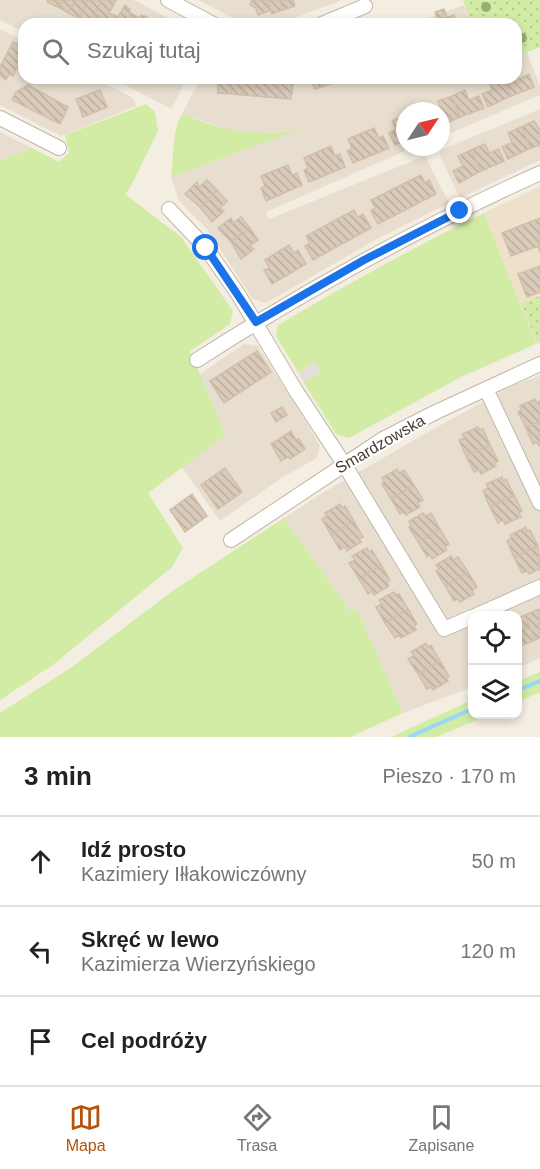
<!DOCTYPE html>
<html lang="pl">
<meta charset="utf-8">
<style>
body{margin:0;font-family:Helvetica,sans-serif;background:#f2f2f2;color:#222}
.controls{position:absolute;right:18px;bottom:18px;display:grid;overflow:hidden;border-radius:12px;box-shadow:0 3px 9px #0003}
.controls button{width:54px;height:54px;display:grid;place-items:center;padding:0;border:0;border-bottom:2px solid #e0e0e0;background:#fff;color:#222;font:30px sans-serif}
.compass{position:absolute;left:396px;top:102px;width:54px;height:54px;border-radius:50%;background:#fff;box-shadow:0 3px 9px #0003;rotate:55deg}
.stop{position:absolute;width:18px;height:18px;margin:-14px;border:4px solid #1a73e8;border-radius:50%;background:#fff}
.stop.end{background:#1a73e8;border-color:#fff;box-shadow:0 2px 6px #0008}
.list{margin:0;padding:0;list-style:none}
h2{display:flex;justify-content:space-between;align-items:center;height:78px;margin:0;padding:0 24px;font-size:26px}
h2 small{font-size:20px;font-weight:400;color:#767676}
.list li{display:grid;grid-template-columns:39px 1fr auto;gap:18px;align-items:center;box-sizing:border-box;height:90px;padding:0 24px;border-top:2px solid #e0e0e0}
.list b{display:block;font-size:22px;white-space:nowrap}
.list p{margin:0;font-size:20px;white-space:nowrap;color:#767676}
.list em{font-size:20px;font-style:normal;color:#767676}
.icon{flex:none;width:33px;height:33px;fill:none;stroke:currentColor;stroke-width:2;stroke-linecap:round;stroke-linejoin:round}
.map{position:relative;flex:none;width:540px;height:737px;overflow:hidden}
.search{position:absolute;background:#fff;box-shadow:0 3px 9px #0003;left:18px;right:18px;top:18px;height:66px;display:flex;align-items:center;gap:15px;box-sizing:border-box;padding:0 21px;border-radius:18px;color:#767676;font-size:22px}
.sheet{height:348px;background:#fff}
nav{display:flex;justify-content:space-around;align-items:center;box-sizing:border-box;height:84px;border-top:2px solid #e0e0e0;background:#fff;font-size:16px;color:#767676}
nav a{display:grid;justify-items:center;gap:3px}
nav .on{color:#b45309}
.map>svg:first-child{display:block}
</style>
<div class="map">
<svg width="540" height="737" viewBox="0 0 540 737">
<defs>
<pattern id="park-dots" width="8" height="8" patternUnits="userSpaceOnUse" patternTransform="scale(1.5)"><rect width="8" height="8" fill="#d2eca6"/><path d="M2 2h.1M6 6h.1" fill="none" stroke="#b6cb8f" stroke-width="1.8" stroke-linecap="round"/></pattern>
<pattern id="building-back-hatch" width="6" height="6" patternUnits="userSpaceOnUse" patternTransform="scale(1.5)"><rect width="6" height="6" fill="#d9caba"/><path d="M-1 5l2 2M0 0l6 6M5-1l2 2" fill="none" stroke="#bcaea0"/></pattern>
</defs>
<rect width="100%" height="100%" fill="#f3ede2"/>
<path fill="#e8ded0" d="M 0,0 L 134,0 L 180,24 L 24,24 L 24,32 L 0,20 Z
M 198,0 L 342,0 L 286,21 L 272,24 L 252,24 L 237,20 Z
M 464,5 L 471,24 L 412,24 Z
M 0,29 L 24,42 L 24,78 L 94,78 L 133,98 L 136,106 L 61,136 L 0,105 Z
M 527,52 L 540,86 L 540,95 L 441,137 L 441,111 L 405,111 L 405,147 L 414,147 L 266,212 L 269,219 L 425,156 L 449,203 L 375,240 L 266,303 L 253,299 L 207,229 L 179,201 L 171,177 L 297,131 L 251,133 L 229,130 L 182,114 L 201,78 L 516,78 L 516,56 Z
M 112,78 L 187,78 L 171,109 Z
M 540,109 L 540,160 L 460,198 L 439,154 L 441,150 Z
M 0,132 L 32,148 L 0,160 Z
M 244,344 L 258,346 L 320,445 L 317,458 L 283,477 L 220,521 L 182,467 L 226,435 L 200,374 Z
M 540,376 L 540,658 L 518,668 L 518,616 L 472,616 L 472,687 L 403,713 L 357,609 L 350,611 L 284,518 L 321,494 L 421,436 L 516,384 Z"/>
<path fill="#e5ded8" d="M 315,362 L 321,372 L 304,383 L 298,372 Z"/>
<path fill="#eee1ca" d="M 540,186 L 540,343 L 536,344 L 484,213 Z"/>
<path fill="#d2eca6" d="M 146,104 L 155,112 L 158,131 L 130,188 L 125,194 L 181,237 L 233,311 L 230,324 L 190,351 L 226,435 L 148,493 L 183,548 L 172,567 L 54,664 L 0,700 L 0,160 L 32,148 L 59,162 L 69,153 L 65,135 Z
M 182,114 C 226,132 253,136 300,130 L 171,177 C 174,157 172,131 182,114 Z
M 484,213 L 536,344 L 461,377 L 349,438 L 336,434 L 304,383 L 321,372 L 315,362 L 298,372 L 276,336 L 278,325 C 346,285 414,247 484,213 Z
M 284,518 L 350,611 L 357,609 L 403,713 L 350,737 L 0,737 L 0,713 L 72,667 L 174,590 Z
M 540,672 L 540,692 L 518,702 L 518,681 Z
M 472,700 L 472,714 L 489,715 L 436,737 L 391,737 Z"/>
<path fill="url(#park-dots)" d="M 463,0 L 540,0 L 540,47 L 516,56 L 516,24 L 471,24 Z
M 540,296 L 540,341 L 537,343 L 521,303 Z"/>
<g fill="none" stroke-linecap="round" stroke-linejoin="round">
<path stroke="#97d7f7" stroke-width="4" d="M 518,690 L 540,681
M 409,737 L 472,709"/>
</g>
<path fill="url(#building-back-hatch)" stroke="#d1bfa9" stroke-width="1.5" d="M 48,0 L 62,0 L 58,7 L 47,2 Z
M 62,0 L 75,0 L 68,13 L 58,7 Z
M 75,0 L 88,0 L 79,18 L 68,13 Z
M 88,0 L 102,0 L 90,24 L 79,18 Z
M 102,0 L 116,0 L 109,13 L 114,15 L 109,24 L 105,21 L 104,24 L 90,24 Z
M 252,0 L 267,0 L 271,10 L 258,15 L 256,8 L 250,5 Z
M 267,0 L 280,0 L 283,10 L 272,14 Z
M 280,0 L 293,0 L 295,6 L 283,10 Z
M 125,5 L 130,10 L 129,12 L 134,15 L 129,24 L 109,24 L 114,15 L 118,17 Z
M 444,9 L 447,17 L 438,20 L 435,12 Z
M 134,15 L 140,18 L 141,15 L 147,17 L 143,24 L 129,24 Z
M 454,15 L 457,24 L 438,24 L 437,21 Z
M 13,42 L 23,48 L 20,53 L 24,55 L 13,76 L 9,74 L 6,80 L 0,76 L 0,67 Z
M 516,71 L 519,79 L 529,74 L 534,87 L 511,96 L 503,78 L 516,78 Z
M 217,78 L 232,78 L 231,94 L 218,93 Z
M 232,78 L 244,78 L 242,95 L 231,94 Z
M 244,78 L 256,78 L 254,96 L 242,95 Z
M 256,78 L 267,78 L 266,97 L 254,96 Z
M 267,78 L 279,78 L 278,98 L 266,97 Z
M 279,78 L 294,78 L 291,99 L 278,98 Z
M 309,78 L 325,78 L 327,85 L 315,89 Z
M 325,78 L 337,78 L 339,81 L 327,85 Z
M 493,78 L 503,78 L 511,96 L 488,107 L 482,94 L 492,90 L 488,80 Z
M 28,85 L 68,107 L 60,124 L 12,100 L 16,92 Z
M 100,90 L 107,107 L 83,117 L 76,99 Z
M 465,90 L 469,100 L 479,96 L 484,108 L 460,117 L 452,96 Z
M 452,96 L 460,117 L 441,126 L 442,111 L 438,101 Z
M 404,116 L 405,140 L 395,145 L 389,133 L 396,129 L 392,121 Z
M 534,121 L 540,130 L 540,145 L 531,148 L 521,127 Z
M 521,127 L 531,148 L 508,159 L 502,147 L 512,143 L 508,133 Z
M 374,128 L 379,138 L 383,136 L 389,148 L 353,163 L 347,151 L 352,149 L 348,139 Z
M 485,144 L 489,153 L 499,149 L 504,161 L 481,171 L 471,150 Z
M 331,146 L 335,156 L 340,154 L 345,167 L 309,182 L 304,170 L 308,168 L 304,158 Z
M 471,150 L 481,171 L 459,183 L 453,171 L 463,166 L 458,156 Z
M 288,165 L 292,175 L 297,173 L 302,185 L 266,201 L 261,188 L 265,186 L 261,176 Z
M 421,175 L 425,183 L 429,180 L 436,194 L 378,224 L 371,211 L 375,208 L 371,200 Z
M 207,180 L 217,190 L 200,207 L 185,194 L 197,182 L 199,187 Z
M 217,190 L 227,201 L 220,208 L 224,211 L 212,222 L 200,207 Z
M 354,210 L 358,217 L 363,214 L 371,228 L 313,260 L 305,246 L 310,243 L 306,236 Z
M 241,217 L 250,228 L 231,242 L 218,228 L 231,218 L 233,223 Z
M 540,218 L 540,252 L 538,246 L 511,256 L 502,233 Z
M 250,228 L 258,240 L 250,246 L 254,249 L 241,259 L 231,242 Z
M 289,245 L 294,253 L 298,250 L 306,264 L 272,284 L 264,270 L 269,268 L 265,260 Z
M 540,266 L 540,292 L 527,297 L 518,274 Z
M 257,351 L 271,372 L 224,403 L 210,381 Z
M 535,399 L 537,403 L 540,401 L 540,421 L 526,428 L 518,412 L 521,410 L 520,406 Z
M 282,407 L 287,415 L 276,422 L 271,413 Z
M 540,421 L 540,446 L 539,446 L 537,442 L 533,444 L 526,428 Z
M 478,427 L 479,430 L 483,429 L 490,445 L 466,456 L 459,440 L 464,438 L 462,434 Z
M 291,431 L 296,440 L 299,439 L 305,449 L 290,459 L 288,457 L 281,461 L 271,444 Z
M 490,445 L 498,461 L 495,463 L 496,466 L 481,474 L 479,470 L 474,472 L 466,456 Z
M 225,468 L 242,492 L 218,509 L 201,485 Z
M 397,469 L 399,473 L 404,470 L 414,485 L 391,499 L 382,484 L 384,482 L 382,478 Z
M 502,477 L 503,481 L 506,479 L 514,495 L 490,507 L 483,491 L 488,488 L 486,484 Z
M 414,485 L 423,500 L 418,503 L 420,507 L 406,515 L 403,512 L 400,514 L 391,499 Z
M 192,494 L 207,516 L 185,532 L 170,510 Z
M 514,495 L 522,511 L 519,513 L 521,517 L 505,524 L 503,520 L 498,523 L 490,507 Z
M 340,504 L 342,508 L 345,506 L 354,521 L 331,535 L 322,519 L 327,516 L 325,513 Z
M 423,513 L 426,516 L 431,513 L 440,529 L 418,542 L 409,527 L 411,525 L 409,521 Z
M 354,521 L 363,537 L 359,539 L 361,542 L 347,551 L 345,547 L 340,550 L 331,535 Z
M 526,527 L 527,531 L 530,530 L 538,546 L 514,557 L 507,541 L 512,538 L 510,535 Z
M 440,529 L 449,544 L 445,547 L 447,550 L 432,559 L 430,555 L 427,557 L 418,542 Z
M 538,546 L 540,569 L 529,574 L 527,571 L 522,573 L 514,557 Z
M 367,548 L 369,552 L 372,550 L 381,565 L 359,579 L 349,563 L 355,560 L 352,556 Z
M 451,556 L 453,560 L 458,557 L 468,572 L 445,586 L 436,571 L 439,569 L 436,565 Z
M 381,565 L 390,580 L 387,582 L 389,586 L 374,595 L 372,591 L 368,594 L 359,579 Z
M 468,572 L 477,587 L 472,590 L 474,594 L 460,602 L 457,599 L 454,601 L 445,586 Z
M 394,592 L 396,595 L 399,594 L 408,609 L 385,623 L 376,607 L 382,604 L 379,600 Z
M 408,609 L 417,624 L 414,626 L 416,630 L 401,638 L 399,635 L 395,638 L 385,623 Z
M 539,609 L 540,638 L 535,640 L 525,615 Z
M 525,615 L 535,640 L 520,646 L 518,639 L 518,618 Z
M 426,643 L 428,647 L 431,645 L 440,661 L 418,674 L 408,659 L 414,655 L 411,652 Z
M 440,661 L 449,676 L 446,678 L 448,681 L 433,690 L 431,687 L 427,689 L 418,674 Z"/>
<g fill="none" stroke-linecap="round" stroke-linejoin="round">
<defs>
<path id="street" d="M 168,0 L 213,24
M 322,24 L 365,6
M 0,118 L 59,148
M 169,209 L 206,248 L 238,294 L 296,391 L 344,464 L 444,629 L 472,617
M 197,360 C 306,290 421,227 540,173
M 486,389 L 540,503
M 231,540 L 383,439 L 436,412 L 540,364
M 475,616 L 540,587"/>
</defs>
<use href="#street" stroke="#c2b7a7" stroke-width="16"/>
<use href="#street" stroke="#fff" stroke-width="14"/>
</g>
<g fill="#96af78">
<circle cx="486" cy="7" r="5"/>
<circle cx="522" cy="38" r="5"/>
</g>
<g fill="none" stroke-linecap="round" stroke-linejoin="round">
<path stroke="#1a73e8" stroke-width="8" d="M 206,248 L 256,322 L 364,260 L 460,211"/>
</g>
<g text-anchor="middle" dominant-baseline="central" stroke-width="4.5" stroke-linejoin="round" paint-order="stroke">
<g font-size="16" fill="#453c32" stroke="#fff">
<text transform="translate(380 444) rotate(-30)">Smardzowska</text>
</g>
</g>
</svg>
<div class="controls">
<button><svg class="icon" aria-label="locate" viewBox="0 0 24 24"><circle cx="12" cy="12" r="6"/><path d="M12 2v4M12 18v4M2 12h4M18 12h4"/></svg></button>
<button><svg class="icon" aria-label="layers" viewBox="0 0 24 24"><path d="M12 4l9 5-9 5-9-5zM3 14l9 5 9-5"/></svg></button>
</div>
<svg class="compass" viewBox="-18 -18 36 36"><path d="M0-13l5 13h-10z" fill="#e53935"/><path d="M0 13l5-13h-10z" fill="#767676"/></svg>
<div class="stop" style="left:206px;top:248px"></div>
<div class="stop end" style="left:460px;top:211px"></div>
<div class="search"><svg class="icon" aria-label="search" viewBox="0 0 24 24"><circle cx="10" cy="10" r="6"/><path d="M15 15l6 6"/></svg>Szukaj tutaj</div>
</div>
<section class="sheet">
<h2>3 min<small>Pieszo · 170 m</small></h2>
<ul class="list">
<li><svg class="icon" aria-label="ahead" viewBox="0 0 24 24"><path d="M12 20V5M6 11l6-6 6 6"/></svg><div><b>Idź prosto</b><p>Kazimiery Iłłakowiczówny</p></div><em>50 m</em></li>
<li><svg class="icon" aria-label="left" viewBox="0 0 24 24"><path d="M17 20v-9H6M10 6l-5 5 5 5"/></svg><div><b>Skręć w lewo</b><p>Kazimierza Wierzyńskiego</p></div><em>120 m</em></li>
<li><svg class="icon" aria-label="arrive" viewBox="0 0 24 24"><path d="M6 21V4h12l-3 4 3 4H6"/></svg><div><b>Cel podróży</b></div></li>
</ul>
</section>
<nav>
<a class="on"><svg class="icon" aria-label="map" viewBox="0 0 24 24"><path d="M3 6l6-2 6 2 6-2v14l-6 2-6-2-6 2zM9 4v14M15 6v14"/></svg>Mapa</a>
<a><svg class="icon" aria-label="directions" viewBox="0 0 24 24"><path d="M12 3l9 9-9 9-9-9zM9 14v-3h6M13 9l2 2-2 2"/></svg>Trasa</a>
<a><svg class="icon" aria-label="saved" viewBox="0 0 24 24"><path d="M7 4h10v16l-5-4-5 4z"/></svg>Zapisane</a>
</nav>
